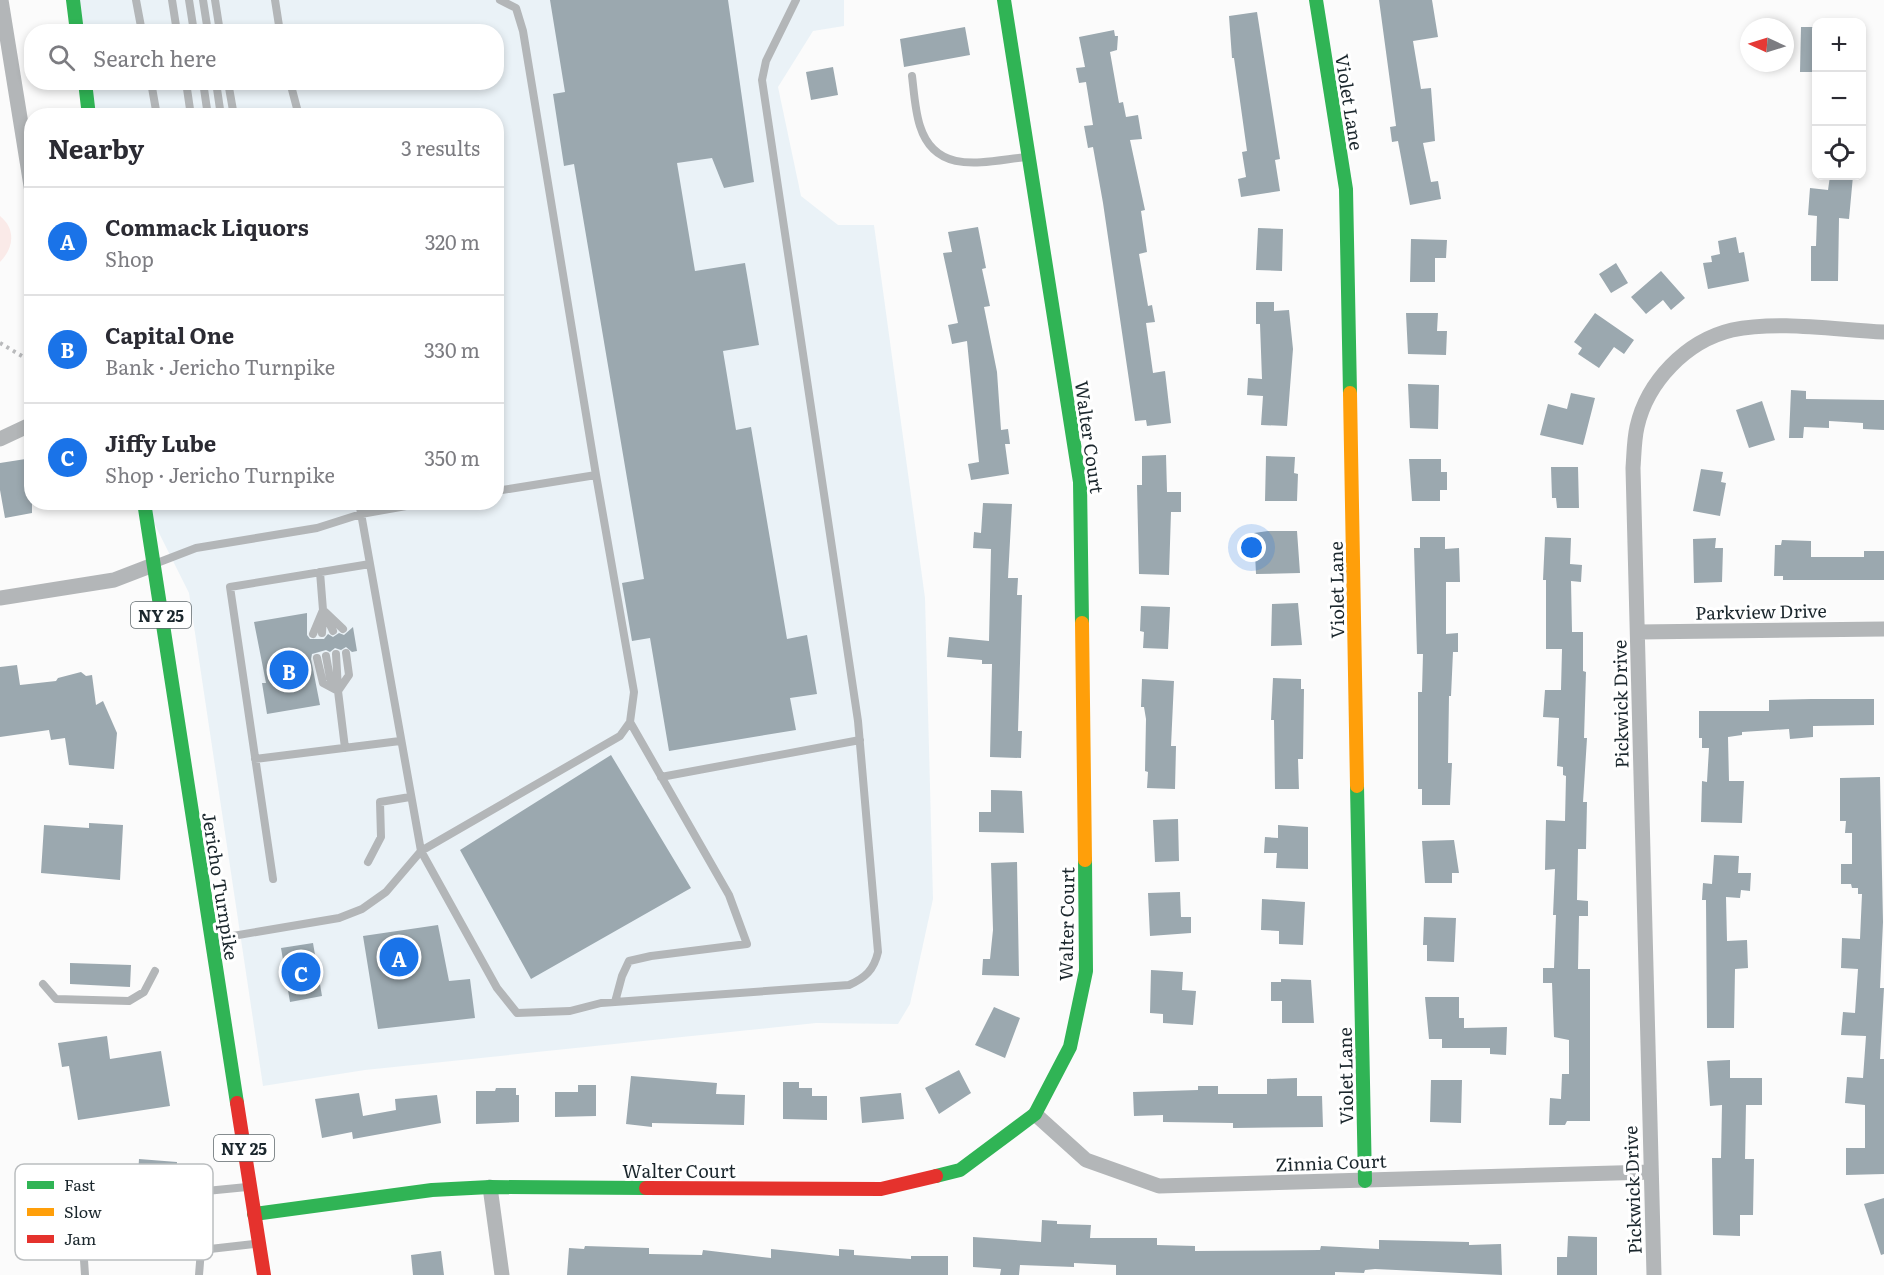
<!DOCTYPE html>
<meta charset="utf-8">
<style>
body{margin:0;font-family:Literata,serif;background:#f7f7f7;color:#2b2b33}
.controls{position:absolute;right:18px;top:18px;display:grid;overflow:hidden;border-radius:12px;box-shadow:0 3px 9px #0003}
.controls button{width:54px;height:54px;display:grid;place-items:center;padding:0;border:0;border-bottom:2px solid #e1e1e2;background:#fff;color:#2b2b33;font:30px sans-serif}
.compass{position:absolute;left:1740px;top:18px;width:54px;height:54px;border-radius:50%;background:#fff;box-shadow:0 3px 9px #0003;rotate:274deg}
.you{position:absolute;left:1252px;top:548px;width:21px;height:21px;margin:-15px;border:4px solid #fff;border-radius:50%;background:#1a73e8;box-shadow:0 0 0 9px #1a73e833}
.badge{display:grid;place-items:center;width:39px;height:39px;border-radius:50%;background:#1a73e8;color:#fff;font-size:20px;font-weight:700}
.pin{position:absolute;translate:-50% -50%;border:3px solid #fff;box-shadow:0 2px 6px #0006}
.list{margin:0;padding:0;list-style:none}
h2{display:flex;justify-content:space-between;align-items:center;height:78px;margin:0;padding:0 24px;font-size:26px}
h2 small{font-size:20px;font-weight:400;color:#7c7c81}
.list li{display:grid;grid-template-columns:39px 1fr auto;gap:18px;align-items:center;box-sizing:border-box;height:108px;padding:0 24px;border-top:2px solid #e1e1e2}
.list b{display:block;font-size:22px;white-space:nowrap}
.list p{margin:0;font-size:20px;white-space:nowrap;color:#7c7c81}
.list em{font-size:20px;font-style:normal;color:#7c7c81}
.icon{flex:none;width:33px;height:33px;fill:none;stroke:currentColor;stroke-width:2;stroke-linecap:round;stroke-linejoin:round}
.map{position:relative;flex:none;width:1884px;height:1275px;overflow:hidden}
.search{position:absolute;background:#fff;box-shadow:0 3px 9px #0003;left:24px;top:24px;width:480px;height:66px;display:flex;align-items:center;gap:15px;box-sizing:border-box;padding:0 21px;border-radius:24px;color:#7c7c81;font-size:22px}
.panel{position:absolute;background:#fff;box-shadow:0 3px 9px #0003;left:24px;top:108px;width:480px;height:402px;border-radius:24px}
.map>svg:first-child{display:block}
</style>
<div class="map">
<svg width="1884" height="1275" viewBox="0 0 1884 1275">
<rect width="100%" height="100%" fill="#fbfbfb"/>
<path fill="#eaf2f7" d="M 73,0 L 844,0 L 844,26 L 813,31 L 778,87 L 801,196 L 838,225 L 874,225 L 925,598 L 933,899 L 910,1004 L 898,1024 L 816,1023 L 365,1070 L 263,1086 L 189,593 L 144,503 L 496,502 L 496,116 L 89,115 L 85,83 L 496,82 L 496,32 L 77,31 Z"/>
<path fill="#faeae8" d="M 0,216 C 16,229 14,248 0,262 Z"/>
<path fill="#9ba8af" d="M 550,0 L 728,0 L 754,182 L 724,188 L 712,158 L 677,163 L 695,271 L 745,263 L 759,345 L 723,351 L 736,430 L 751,427 L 787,639 L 807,635 L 817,694 L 790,698 L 796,730 L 669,751 L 650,638 L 632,641 L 622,583 L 644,579 L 574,164 L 564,166 L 553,94 L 565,92 Z
M 1379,0 L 1432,0 L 1438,37 L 1413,41 L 1421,89 L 1431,88 L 1435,141 L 1423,143 L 1431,182 L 1438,181 L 1441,199 L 1410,205 L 1398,141 L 1392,142 L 1390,127 L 1396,126 Z
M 1257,12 L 1280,159 L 1275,160 L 1280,191 L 1241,197 L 1238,179 L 1246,177 L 1242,152 L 1247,151 L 1234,58 L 1232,58 L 1229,16 Z
M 965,27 L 970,55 L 904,67 L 900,39 Z
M 1801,27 L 1816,27 L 1816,72 L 1800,72 Z
M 1114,30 L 1115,36 L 1118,36 L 1117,50 L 1110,52 L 1119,103 L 1123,102 L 1126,117 L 1138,115 L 1142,139 L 1130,140 L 1145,210 L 1141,211 L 1147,252 L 1139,254 L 1148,306 L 1152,305 L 1155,322 L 1146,323 L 1153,373 L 1165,371 L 1171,423 L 1147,426 L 1146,420 L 1135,421 L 1103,203 L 1093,147 L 1088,148 L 1084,126 L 1093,125 L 1086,82 L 1079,83 L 1076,68 L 1085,67 L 1079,37 Z
M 833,67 L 838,95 L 811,100 L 806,72 Z
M 1830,176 L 1853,176 L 1849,219 L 1839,218 L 1838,281 L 1811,281 L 1811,246 L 1816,246 L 1817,216 L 1808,215 L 1810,188 L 1828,190 Z
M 978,227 L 986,268 L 982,269 L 990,306 L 984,307 L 997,372 L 1001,430 L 1008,429 L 1010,444 L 1005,444 L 1009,474 L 971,480 L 968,464 L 979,462 L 967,341 L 952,344 L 948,325 L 958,323 L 943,253 L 952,252 L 948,232 Z
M 1258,228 L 1283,229 L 1282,271 L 1256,270 Z
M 1736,237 L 1739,253 L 1744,252 L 1749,281 L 1708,289 L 1703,263 L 1712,262 L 1711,256 L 1720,254 L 1718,241 Z
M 1411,239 L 1447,240 L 1446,258 L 1435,258 L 1435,282 L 1410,282 Z
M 1616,263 L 1628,283 L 1611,293 L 1599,274 Z
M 1661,271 L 1685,298 L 1671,310 L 1663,300 L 1646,314 L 1631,297 Z
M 1256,302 L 1274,302 L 1274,311 L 1289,310 L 1293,349 L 1287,426 L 1261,425 L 1263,396 L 1247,395 L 1248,378 L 1262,379 L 1260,324 L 1256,324 Z
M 1406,313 L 1438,313 L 1437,331 L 1447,331 L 1446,355 L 1408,354 Z
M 1595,313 L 1634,340 L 1624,354 L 1614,347 L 1599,368 L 1578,354 L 1582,348 L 1574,342 Z
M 1408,384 L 1439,385 L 1438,429 L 1410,428 Z
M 1791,390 L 1806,391 L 1806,399 L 1884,400 L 1884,430 L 1863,429 L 1863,423 L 1829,421 L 1829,428 L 1804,427 L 1803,438 L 1789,438 Z
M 1571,393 L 1595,398 L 1583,445 L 1540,435 L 1548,404 L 1567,409 Z
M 1762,401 L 1775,440 L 1749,448 L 1736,410 Z
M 1166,455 L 1167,492 L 1181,492 L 1181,512 L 1171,512 L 1169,575 L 1139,574 L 1137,485 L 1142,485 L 1142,456 Z
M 1266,456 L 1295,457 L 1294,473 L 1298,474 L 1297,501 L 1265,501 Z
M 32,458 L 32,513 L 5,518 L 0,490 L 0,463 Z
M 1409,459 L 1441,459 L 1441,472 L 1447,472 L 1447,490 L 1440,490 L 1440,501 L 1412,501 Z
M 1551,467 L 1578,467 L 1579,508 L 1557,508 L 1556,498 L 1552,498 Z
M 1701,469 L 1723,472 L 1721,482 L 1726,483 L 1720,516 L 1693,511 Z
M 983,503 L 1012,504 L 1008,578 L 1018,578 L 1017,595 L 1022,595 L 1018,731 L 1022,731 L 1021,758 L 990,757 L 992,664 L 982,664 L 982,660 L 947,657 L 949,637 L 989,641 L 991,549 L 973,548 L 974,532 L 981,533 Z
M 1268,531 L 1297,531 L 1300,573 L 1256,574 L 1254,533 Z
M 1420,537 L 1445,537 L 1445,549 L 1459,548 L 1460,582 L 1446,582 L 1446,634 L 1458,633 L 1458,652 L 1453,652 L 1451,696 L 1449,696 L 1448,763 L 1452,763 L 1450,805 L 1422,805 L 1422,789 L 1418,789 L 1418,692 L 1422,692 L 1423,654 L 1417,654 L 1414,548 L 1420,548 Z
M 1545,537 L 1571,538 L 1570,564 L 1582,565 L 1581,582 L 1571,581 L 1572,632 L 1583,632 L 1583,671 L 1586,672 L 1584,738 L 1587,738 L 1583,802 L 1587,802 L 1586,849 L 1578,849 L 1577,900 L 1588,901 L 1588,916 L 1579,916 L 1578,969 L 1590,969 L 1590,1121 L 1567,1121 L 1565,1125 L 1549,1125 L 1550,1098 L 1561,1099 L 1562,1074 L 1569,1074 L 1569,1040 L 1554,1037 L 1552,983 L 1543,983 L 1543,968 L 1554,968 L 1556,915 L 1553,915 L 1555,869 L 1545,870 L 1546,820 L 1565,821 L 1566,776 L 1563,775 L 1563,767 L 1557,766 L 1559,718 L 1543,717 L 1545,690 L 1561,690 L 1562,649 L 1546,649 L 1546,580 L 1543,580 Z
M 1716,538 L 1715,548 L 1723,548 L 1722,582 L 1694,583 L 1693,539 Z
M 1782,540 L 1811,541 L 1811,557 L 1864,557 L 1864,551 L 1884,551 L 1884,580 L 1783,580 L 1783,576 L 1774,576 L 1775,545 L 1781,545 Z
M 1298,603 L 1302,645 L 1271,646 L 1272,604 Z
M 1141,606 L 1170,607 L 1168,649 L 1143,648 L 1144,632 L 1140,631 Z
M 307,613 L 307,635 L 310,639 L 324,639 L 328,634 L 333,637 L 339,633 L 344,635 L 353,627 L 357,651 L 352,652 L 346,647 L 341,650 L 335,648 L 330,652 L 326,650 L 312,654 L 311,659 L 320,705 L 267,714 L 262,683 L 266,683 L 254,622 Z
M 17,665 L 20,685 L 56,681 L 58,678 L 81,672 L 86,676 L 92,675 L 96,705 L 103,701 L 117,733 L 114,769 L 69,765 L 65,738 L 51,740 L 49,730 L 0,737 L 0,667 Z
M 1273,678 L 1301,679 L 1301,689 L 1304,689 L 1303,759 L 1298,759 L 1299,789 L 1275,789 L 1274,720 L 1271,720 Z
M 1142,679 L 1174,681 L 1171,746 L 1176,746 L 1175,789 L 1147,788 L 1148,772 L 1145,771 L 1146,719 L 1144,707 L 1141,707 Z
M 1812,699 L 1874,699 L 1874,725 L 1813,726 L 1813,737 L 1790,739 L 1789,729 L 1742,732 L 1742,735 L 1728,737 L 1729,781 L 1744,781 L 1742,823 L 1701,822 L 1702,781 L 1707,782 L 1709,748 L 1702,748 L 1702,738 L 1699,738 L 1699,711 L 1769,711 L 1769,700 Z
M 611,755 L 691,888 L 531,979 L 460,850 Z
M 1880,777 L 1883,922 L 1880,988 L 1884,988 L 1880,1059 L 1884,1059 L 1884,1174 L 1846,1175 L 1846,1148 L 1865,1148 L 1865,1105 L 1845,1103 L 1847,1077 L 1863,1078 L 1866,1036 L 1841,1035 L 1843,1012 L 1855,1013 L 1858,969 L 1841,968 L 1842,938 L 1860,939 L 1862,894 L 1858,894 L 1858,888 L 1852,888 L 1851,884 L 1841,884 L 1841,864 L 1852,864 L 1852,833 L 1845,833 L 1846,821 L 1840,821 L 1840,778 Z
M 991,790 L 1022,791 L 1024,833 L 979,832 L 979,812 L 991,812 Z
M 1178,819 L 1179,861 L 1155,862 L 1153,820 Z
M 89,823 L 123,825 L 120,880 L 41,873 L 44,825 L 89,828 Z
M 1278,825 L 1308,827 L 1308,869 L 1276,868 L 1277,853 L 1264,853 L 1265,837 L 1278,838 Z
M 1454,840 L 1459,873 L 1452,873 L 1452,883 L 1425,883 L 1422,841 Z
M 1714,855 L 1739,856 L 1738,873 L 1751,873 L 1750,891 L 1741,890 L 1740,898 L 1726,897 L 1727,941 L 1747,940 L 1748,968 L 1735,969 L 1734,1028 L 1707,1028 L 1706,900 L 1702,900 L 1703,883 L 1712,884 Z
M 1017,862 L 1019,976 L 982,975 L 983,959 L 990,959 L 993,930 L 991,863 Z
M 1180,892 L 1181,917 L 1191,917 L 1191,933 L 1150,936 L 1148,893 Z
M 1262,899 L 1305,902 L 1303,945 L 1279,944 L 1279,931 L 1261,930 Z
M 1424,917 L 1456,918 L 1454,962 L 1427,961 L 1427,945 L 1423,945 Z
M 438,925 L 449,981 L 470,979 L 475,1018 L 378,1029 L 363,936 Z
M 313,943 L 322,996 L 290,1002 L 281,948 Z
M 70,963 L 131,965 L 130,987 L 70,984 Z
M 1151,970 L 1183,972 L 1182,990 L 1196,991 L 1193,1025 L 1163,1023 L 1163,1014 L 1150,1013 Z
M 1281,979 L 1311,980 L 1314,1023 L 1282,1023 L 1282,1001 L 1271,1001 L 1271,982 L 1281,982 Z
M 1425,997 L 1459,997 L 1459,1018 L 1464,1018 L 1464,1028 L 1507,1027 L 1506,1055 L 1490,1054 L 1490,1048 L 1442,1048 L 1442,1039 L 1429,1039 Z
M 994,1007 L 1020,1018 L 1005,1058 L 975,1045 Z
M 107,1036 L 110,1059 L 161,1051 L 170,1106 L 78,1120 L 69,1066 L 62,1067 L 58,1043 Z
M 1730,1060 L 1730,1078 L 1762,1078 L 1762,1105 L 1746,1105 L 1745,1159 L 1754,1159 L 1753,1215 L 1740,1215 L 1740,1236 L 1713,1235 L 1712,1158 L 1721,1158 L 1722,1105 L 1710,1106 L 1707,1061 Z
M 959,1070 L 971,1093 L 939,1114 L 925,1088 Z
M 631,1076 L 717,1083 L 716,1094 L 745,1095 L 744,1125 L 652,1123 L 652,1127 L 626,1124 Z
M 1297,1078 L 1297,1096 L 1322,1096 L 1323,1127 L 1233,1128 L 1233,1123 L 1163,1122 L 1163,1115 L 1134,1116 L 1133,1092 L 1198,1090 L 1198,1086 L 1218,1086 L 1218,1094 L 1267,1094 L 1267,1079 Z
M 1431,1080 L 1462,1080 L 1461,1123 L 1430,1122 Z
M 783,1082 L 799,1082 L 799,1088 L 812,1088 L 812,1096 L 827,1096 L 827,1120 L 783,1119 Z
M 578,1085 L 596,1085 L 596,1116 L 555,1117 L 555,1092 L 578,1092 Z
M 496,1088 L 516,1088 L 516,1095 L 519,1095 L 519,1122 L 476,1124 L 476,1091 L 495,1091 Z
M 359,1093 L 363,1116 L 396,1110 L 395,1099 L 437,1095 L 441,1123 L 353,1139 L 352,1132 L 322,1138 L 315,1099 Z
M 901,1093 L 904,1119 L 862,1123 L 860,1097 Z
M 139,1159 L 177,1162 L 174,1206 L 136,1204 Z
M 1884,1198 L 1884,1254 L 1881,1255 L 1864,1204 Z
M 1042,1220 L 1057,1221 L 1057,1224 L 1091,1225 L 1090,1238 L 1157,1238 L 1157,1245 L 1195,1246 L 1195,1251 L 1320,1250 L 1321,1246 L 1379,1249 L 1379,1240 L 1469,1242 L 1469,1245 L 1501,1244 L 1502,1275 L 1375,1269 L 1365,1270 L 1364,1273 L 1335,1272 L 1335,1275 L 1116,1275 L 1116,1265 L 1074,1263 L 1074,1267 L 1020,1265 L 1019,1275 L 1000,1275 L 1001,1269 L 973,1267 L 973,1237 L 1041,1242 Z
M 1568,1236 L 1597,1237 L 1597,1275 L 1557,1275 L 1557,1257 L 1567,1257 Z
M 585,1246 L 649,1248 L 649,1254 L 702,1255 L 703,1250 L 771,1258 L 771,1249 L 839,1256 L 839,1249 L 854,1250 L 854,1255 L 911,1259 L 911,1256 L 948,1256 L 948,1275 L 567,1275 L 569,1248 L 584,1249 Z
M 441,1251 L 444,1275 L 413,1275 L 411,1255 Z"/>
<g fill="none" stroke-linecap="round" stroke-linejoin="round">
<path stroke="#b9babc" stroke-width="4" stroke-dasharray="3 4.5" stroke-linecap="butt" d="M 0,343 L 27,359 L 30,368"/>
<path stroke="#b3b6b8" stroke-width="8" d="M 136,0 L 142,32
M 172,0 L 177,32
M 189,0 L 194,32
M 203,0 L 208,32
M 215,0 L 220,32
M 275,0 L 280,32
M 500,0 L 516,8 L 523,31 L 596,475
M 912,76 C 914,92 915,111 920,126 C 936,177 986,161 1027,157
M 151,82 L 157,116
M 186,82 L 191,116
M 203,82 L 208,116
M 216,82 L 221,116
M 228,82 L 234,116
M 290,82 L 299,116
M 359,502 L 421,851 L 497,988 L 517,1013 L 570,1011 L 601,1003 L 849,985 C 865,978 874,970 878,952 L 858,721 L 762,80 L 766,61 L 796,0
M 157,563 L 196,548 L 317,528 L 361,514 L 429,502
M 323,610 L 343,629
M 325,614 L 333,631
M 322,633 L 323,618
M 313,634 L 323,610 L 320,572
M 336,654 L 338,689
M 326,656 L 330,678 L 337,690
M 317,658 L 323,683 L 338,691 L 345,748
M 338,691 L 349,675 L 346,653
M 255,759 L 400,741
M 661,777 L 860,740
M 368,862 L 381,837 L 380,802 L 410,797
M 273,879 L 230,587 L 370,564
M 215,939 L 339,918 L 362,909 L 386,892 L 421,851 L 620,736 L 630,722 L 634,692 L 596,475 L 496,491
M 43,984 L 56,999 L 129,1001 L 144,992 L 155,971
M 615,1002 L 622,976 L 629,961 L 651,956 L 747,944 L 729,895 L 630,722
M 50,1182 L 112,1185 L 130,1208 L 136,1211 L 175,1212 L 182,1208 L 196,1192 L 247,1187
M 79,1182 L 83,1245
M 85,1275 L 83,1245 L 201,1250 L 254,1244
M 199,1275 L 201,1250"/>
<path stroke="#b3b6b8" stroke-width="15" d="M 1,0 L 32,192
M 0,439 L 32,424
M 0,598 L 114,580 L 153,565
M 1638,632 L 1884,629
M 1035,1114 L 1086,1160 L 1159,1186 L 1651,1172
M 490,1187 L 502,1275
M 1654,1275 L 1633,468 C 1634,455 1634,440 1637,427 C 1647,382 1686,341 1732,330 C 1778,320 1837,330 1884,332"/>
<path stroke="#30b455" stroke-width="14" d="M 73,0 L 77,32
M 1004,0 L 1080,482 L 1082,623
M 1316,0 L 1346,189 L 1350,393
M 85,82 L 89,116
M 144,502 L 237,1103
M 1357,786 L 1365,1181
M 936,1176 L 960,1170 L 1035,1114 L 1070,1047 L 1086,971 L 1085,860
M 254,1214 L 432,1190 L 490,1187 L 646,1188"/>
<path stroke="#ff9f0a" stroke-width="14" d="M 1350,393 L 1357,786
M 1082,623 L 1085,860"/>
<path stroke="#e5322d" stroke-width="14" d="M 237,1103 L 264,1275
M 646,1188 L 881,1189 L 936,1176"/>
</g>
<g text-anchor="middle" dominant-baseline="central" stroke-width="6" stroke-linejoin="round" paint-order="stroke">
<g fill="#fff" stroke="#5f686c" stroke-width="1.5">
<rect x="131" y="602" width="60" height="26" rx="4.5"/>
<rect x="214" y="1135" width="60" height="26" rx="4.5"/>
</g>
<g font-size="16" font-weight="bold" fill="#1b272d">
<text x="161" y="615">NY 25</text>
<text x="244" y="1148">NY 25</text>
</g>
<g font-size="18" fill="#1b272d" stroke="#fff">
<text transform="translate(1350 102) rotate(81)">Violet Lane</text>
<text transform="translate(1090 437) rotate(82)">Walter Court</text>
<text transform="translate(1336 590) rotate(-91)">Violet Lane</text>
<text transform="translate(1761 611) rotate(-1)">Parkview Drive</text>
<text transform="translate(1620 704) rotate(-91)">Pickwick Drive</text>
<text transform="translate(221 886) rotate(81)">Jericho Turnpike</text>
<text transform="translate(1066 924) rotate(-89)">Walter Court</text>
<text transform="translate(1345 1076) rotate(-91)">Violet Lane</text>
<text transform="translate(1331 1162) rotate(-2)">Zinnia Court</text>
<text x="679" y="1170">Walter Court</text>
<text transform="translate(1632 1190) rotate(-92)">Pickwick Drive</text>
</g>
</g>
<rect x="15" y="1164" width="198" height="96" rx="9" fill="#fff" stroke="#bbbec0" stroke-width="1.5"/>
<rect x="27" y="1181" width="27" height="8" fill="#30b455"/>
<rect x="27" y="1208" width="27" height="8" fill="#ff9f0a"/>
<rect x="27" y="1235" width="27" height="8" fill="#e5322d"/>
<g font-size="16" fill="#1b272d">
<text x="64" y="1191">Fast</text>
<text x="64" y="1218">Slow</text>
<text x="64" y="1245">Jam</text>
</g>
</svg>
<div class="controls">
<button>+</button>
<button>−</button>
<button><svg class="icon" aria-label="locate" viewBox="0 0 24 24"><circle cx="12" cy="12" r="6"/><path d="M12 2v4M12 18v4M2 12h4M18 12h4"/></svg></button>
</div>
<svg class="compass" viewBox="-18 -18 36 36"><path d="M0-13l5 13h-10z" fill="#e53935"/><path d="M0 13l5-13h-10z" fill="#7c7c81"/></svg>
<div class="you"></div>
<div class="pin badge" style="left:399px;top:957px">A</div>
<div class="pin badge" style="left:289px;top:670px">B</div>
<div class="pin badge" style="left:301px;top:972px">C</div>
<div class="search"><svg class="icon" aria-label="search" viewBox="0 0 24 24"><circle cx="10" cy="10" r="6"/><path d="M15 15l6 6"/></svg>Search here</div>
<section class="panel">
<h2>Nearby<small>3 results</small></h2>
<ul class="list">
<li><span class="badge">A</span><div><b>Commack Liquors</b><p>Shop</p></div><em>320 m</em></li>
<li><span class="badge">B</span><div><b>Capital One</b><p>Bank · Jericho Turnpike</p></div><em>330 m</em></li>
<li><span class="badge">C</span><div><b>Jiffy Lube</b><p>Shop · Jericho Turnpike</p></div><em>350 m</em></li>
</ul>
</section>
</div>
